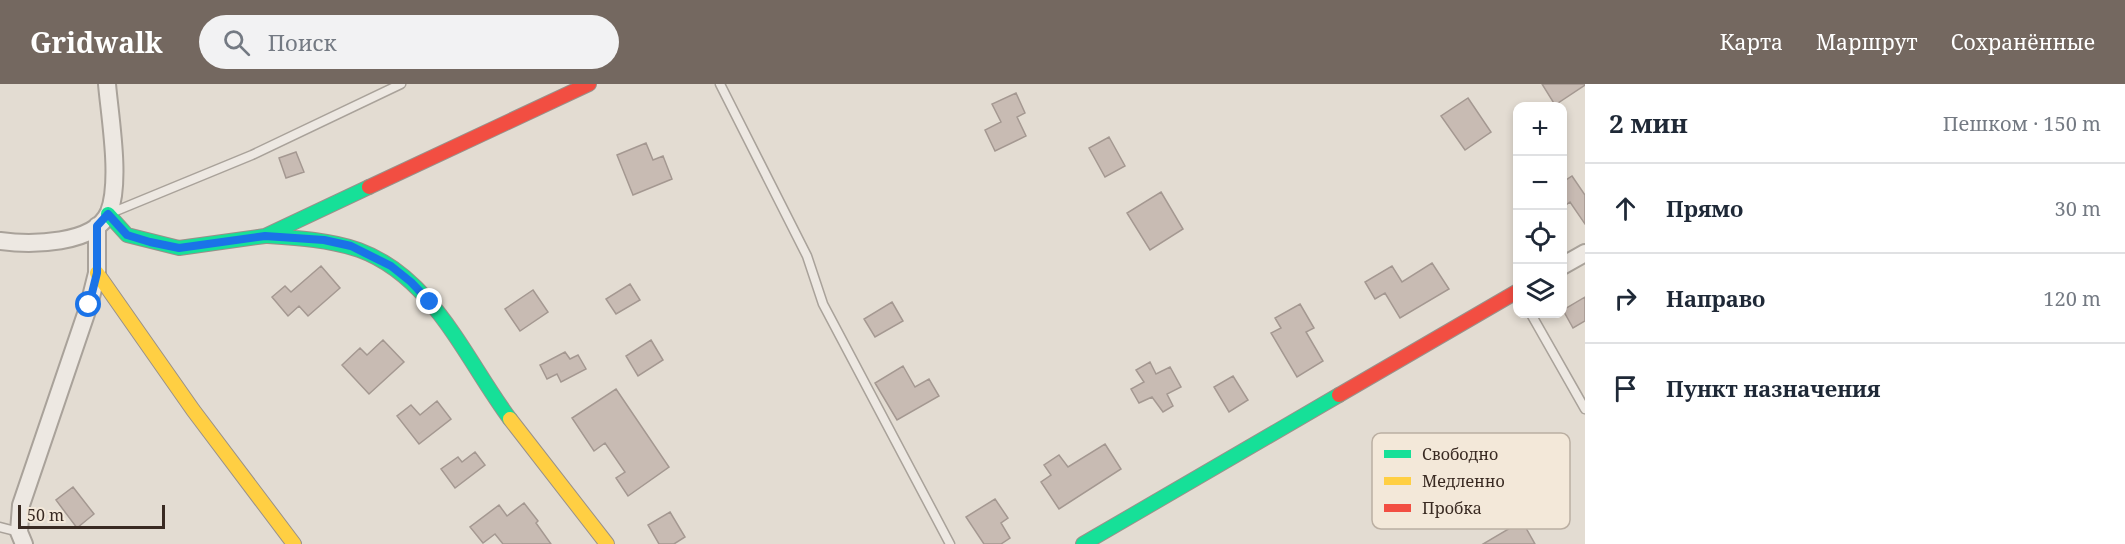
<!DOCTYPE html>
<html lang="ru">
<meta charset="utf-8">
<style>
body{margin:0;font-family:"Noto Serif",serif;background:#f2f2f3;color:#1f2937}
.controls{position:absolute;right:18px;top:18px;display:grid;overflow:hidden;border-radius:12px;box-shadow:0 3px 9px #0003}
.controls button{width:54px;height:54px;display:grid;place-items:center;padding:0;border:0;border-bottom:2px solid #e0e1e3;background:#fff;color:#1f2937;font:30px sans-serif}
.scale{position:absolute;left:18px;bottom:15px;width:147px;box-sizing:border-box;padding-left:6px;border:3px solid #392a22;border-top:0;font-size:16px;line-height:21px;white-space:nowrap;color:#392a22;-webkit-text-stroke:4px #f3e8d9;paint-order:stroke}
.stop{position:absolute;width:18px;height:18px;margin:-14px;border:4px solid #1a73e8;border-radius:50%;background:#fff}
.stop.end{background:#1a73e8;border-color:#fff;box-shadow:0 2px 6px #0008}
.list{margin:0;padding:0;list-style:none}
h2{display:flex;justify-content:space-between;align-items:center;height:78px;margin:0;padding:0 24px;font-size:26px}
h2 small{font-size:20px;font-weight:400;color:#747a83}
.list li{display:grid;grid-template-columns:39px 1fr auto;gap:18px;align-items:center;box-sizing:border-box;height:90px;padding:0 24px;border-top:2px solid #e0e1e3}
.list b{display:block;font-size:22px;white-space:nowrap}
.list em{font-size:20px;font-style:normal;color:#747a83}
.icon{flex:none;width:33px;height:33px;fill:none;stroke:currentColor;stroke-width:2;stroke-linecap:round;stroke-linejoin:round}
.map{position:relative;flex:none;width:1585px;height:460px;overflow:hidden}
header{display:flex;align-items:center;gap:36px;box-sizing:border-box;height:84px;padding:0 30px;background:#746860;color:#fff}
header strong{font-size:28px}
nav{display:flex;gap:33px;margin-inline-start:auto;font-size:21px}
.search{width:420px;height:54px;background:#f2f2f3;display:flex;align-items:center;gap:15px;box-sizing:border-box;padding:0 21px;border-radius:33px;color:#747a83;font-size:22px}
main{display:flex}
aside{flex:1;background:#fff}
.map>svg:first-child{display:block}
</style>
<header>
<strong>Gridwalk</strong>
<div class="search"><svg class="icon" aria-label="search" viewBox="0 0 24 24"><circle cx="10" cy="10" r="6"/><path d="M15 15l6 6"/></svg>Поиск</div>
<nav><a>Карта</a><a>Маршрут</a><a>Сохранённые</a></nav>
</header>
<main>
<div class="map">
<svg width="1585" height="460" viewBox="0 0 1585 460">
<rect width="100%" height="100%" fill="#e3dcd2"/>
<path fill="#c8bbb3" stroke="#a49891" stroke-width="1.5" d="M 1542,0 L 1585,0 L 1585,1 L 1555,21 Z
M 1016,9 L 1025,29 L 1017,33 L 1026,52 L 995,67 L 985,46 L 1001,38 L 992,20 Z
M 1468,14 L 1491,48 L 1465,66 L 1441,32 Z
M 1109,53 L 1125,82 L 1105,93 L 1089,64 Z
M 646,59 L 653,76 L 663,72 L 672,95 L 633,111 L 617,71 Z
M 296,68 L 304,88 L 286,94 L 279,74 Z
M 1572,92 L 1585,111 L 1585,140 L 1570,118 L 1563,123 L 1563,98 Z
M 1161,108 L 1183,145 L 1150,166 L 1127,129 Z
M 1432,179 L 1449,205 L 1400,234 L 1385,209 L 1375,215 L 1365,198 L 1392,182 L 1402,198 Z
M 321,182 L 340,204 L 308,232 L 299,222 L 288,232 L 272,213 L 285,202 L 291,208 Z
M 630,200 L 640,216 L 616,230 L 606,215 Z
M 533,206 L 548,228 L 520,247 L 505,225 Z
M 1585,213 L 1585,237 L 1573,244 L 1563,226 Z
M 892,218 L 903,237 L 875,253 L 864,235 Z
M 1300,220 L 1314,244 L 1306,248 L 1323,277 L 1297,293 L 1271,249 L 1281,244 L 1275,234 Z
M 383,256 L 404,278 L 369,310 L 342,281 L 360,264 L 367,271 Z
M 651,256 L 663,276 L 638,292 L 626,272 Z
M 565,268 L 570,275 L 578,271 L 586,285 L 561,298 L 557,290 L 547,295 L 540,281 Z
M 1150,278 L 1156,290 L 1170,283 L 1181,303 L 1167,310 L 1173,322 L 1163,328 L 1152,313 L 1139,319 L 1131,305 L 1144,298 L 1136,286 Z
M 903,282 L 915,303 L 929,295 L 939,312 L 897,336 L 875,299 Z
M 1233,292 L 1248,316 L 1229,328 L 1214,303 Z
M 616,305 L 669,383 L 628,412 L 616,394 L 625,388 L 605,359 L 594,367 L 572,334 Z
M 437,317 L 451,335 L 419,360 L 397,332 L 411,321 L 420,331 Z
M 1105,360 L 1121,385 L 1059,425 L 1041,398 L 1051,391 L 1044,381 L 1059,371 L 1068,383 Z
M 475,368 L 485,381 L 455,404 L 441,385 L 458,373 L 462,378 Z
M 73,403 L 94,430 L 77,444 L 56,416 Z
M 995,415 L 1008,434 L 1001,439 L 1010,454 L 1001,460 L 984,460 L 966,433 Z
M 524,419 L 538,437 L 536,439 L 551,460 L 503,460 L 495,450 L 483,459 L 470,443 L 499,421 L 507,432 Z
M 670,428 L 685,453 L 674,460 L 659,460 L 648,441 Z
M 1522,437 L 1535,460 L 1483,460 Z"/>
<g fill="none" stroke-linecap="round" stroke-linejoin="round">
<defs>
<path id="lane" d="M 720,0 L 807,172 L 823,220 L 950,460
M 111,129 L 252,71 L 401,0
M 1531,230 L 1585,325
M 0,443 L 19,448"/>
<path id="street" d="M 0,157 C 30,161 95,161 109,128 C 121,97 110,34 107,0
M 1562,182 L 1585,169
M 24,460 L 19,448 L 21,421 L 89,221 L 97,189 L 97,142"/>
<path id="fast" d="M 108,130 L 127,151 L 179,164 L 265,152 L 369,103
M 268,152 C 299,154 330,156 359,166 C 433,193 466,276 510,335
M 1083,460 L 1339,311"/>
<path id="slow" d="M 97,189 L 193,326 L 294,460
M 510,335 L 607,460"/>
<path id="jam" d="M 369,103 L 589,0
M 1339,311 L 1518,207"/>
</defs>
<use href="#lane" stroke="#a9a29a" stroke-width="11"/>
<use href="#street" stroke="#a9a29a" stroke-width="20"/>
<use href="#fast" stroke="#99918a" stroke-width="16"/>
<use href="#slow" stroke="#99918a" stroke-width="16"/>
<use href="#jam" stroke="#99918a" stroke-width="16"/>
<use href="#lane" stroke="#ede8e2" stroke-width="8"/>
<use href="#street" stroke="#ede8e2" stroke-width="16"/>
<use href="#fast" stroke="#16e098" stroke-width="14"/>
<use href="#slow" stroke="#ffcf43" stroke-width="14"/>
<use href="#jam" stroke="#f24e42" stroke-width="14"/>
</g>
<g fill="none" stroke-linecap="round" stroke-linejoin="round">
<path stroke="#1a73e8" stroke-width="8" d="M 89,221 L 97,189 L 97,142 L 108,130 L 127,151 L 150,158 L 179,164 L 265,152 L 324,156 L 351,162 L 391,182 L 411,198 L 430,218"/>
</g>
<rect x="1372" y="349" width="198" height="96" rx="9" fill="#f3e8d9" stroke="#bbafa2" stroke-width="1.5"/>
<rect x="1384" y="366" width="27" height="8" fill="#16e098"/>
<rect x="1384" y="393" width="27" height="8" fill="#ffcf43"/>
<rect x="1384" y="420" width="27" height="8" fill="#f24e42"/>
<g font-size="16" fill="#392a22">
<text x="1422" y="376">Свободно</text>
<text x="1422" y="403">Медленно</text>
<text x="1422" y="430">Пробка</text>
</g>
</svg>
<div class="controls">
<button>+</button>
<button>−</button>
<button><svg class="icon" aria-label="locate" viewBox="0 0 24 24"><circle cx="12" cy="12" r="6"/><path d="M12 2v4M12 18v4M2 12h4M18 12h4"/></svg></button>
<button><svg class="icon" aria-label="layers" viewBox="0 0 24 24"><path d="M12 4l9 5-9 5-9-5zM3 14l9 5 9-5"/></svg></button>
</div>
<div class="scale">50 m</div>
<div class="stop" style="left:89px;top:221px"></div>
<div class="stop end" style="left:430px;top:218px"></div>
</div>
<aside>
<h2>2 мин<small>Пешком · 150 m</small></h2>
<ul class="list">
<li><svg class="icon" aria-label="ahead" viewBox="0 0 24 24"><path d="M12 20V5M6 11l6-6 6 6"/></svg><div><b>Прямо</b></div><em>30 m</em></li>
<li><svg class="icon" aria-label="right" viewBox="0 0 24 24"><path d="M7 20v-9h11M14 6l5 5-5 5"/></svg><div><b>Направо</b></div><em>120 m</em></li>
<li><svg class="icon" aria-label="arrive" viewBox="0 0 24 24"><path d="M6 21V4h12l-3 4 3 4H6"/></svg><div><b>Пункт назначения</b></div></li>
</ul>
</aside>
</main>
